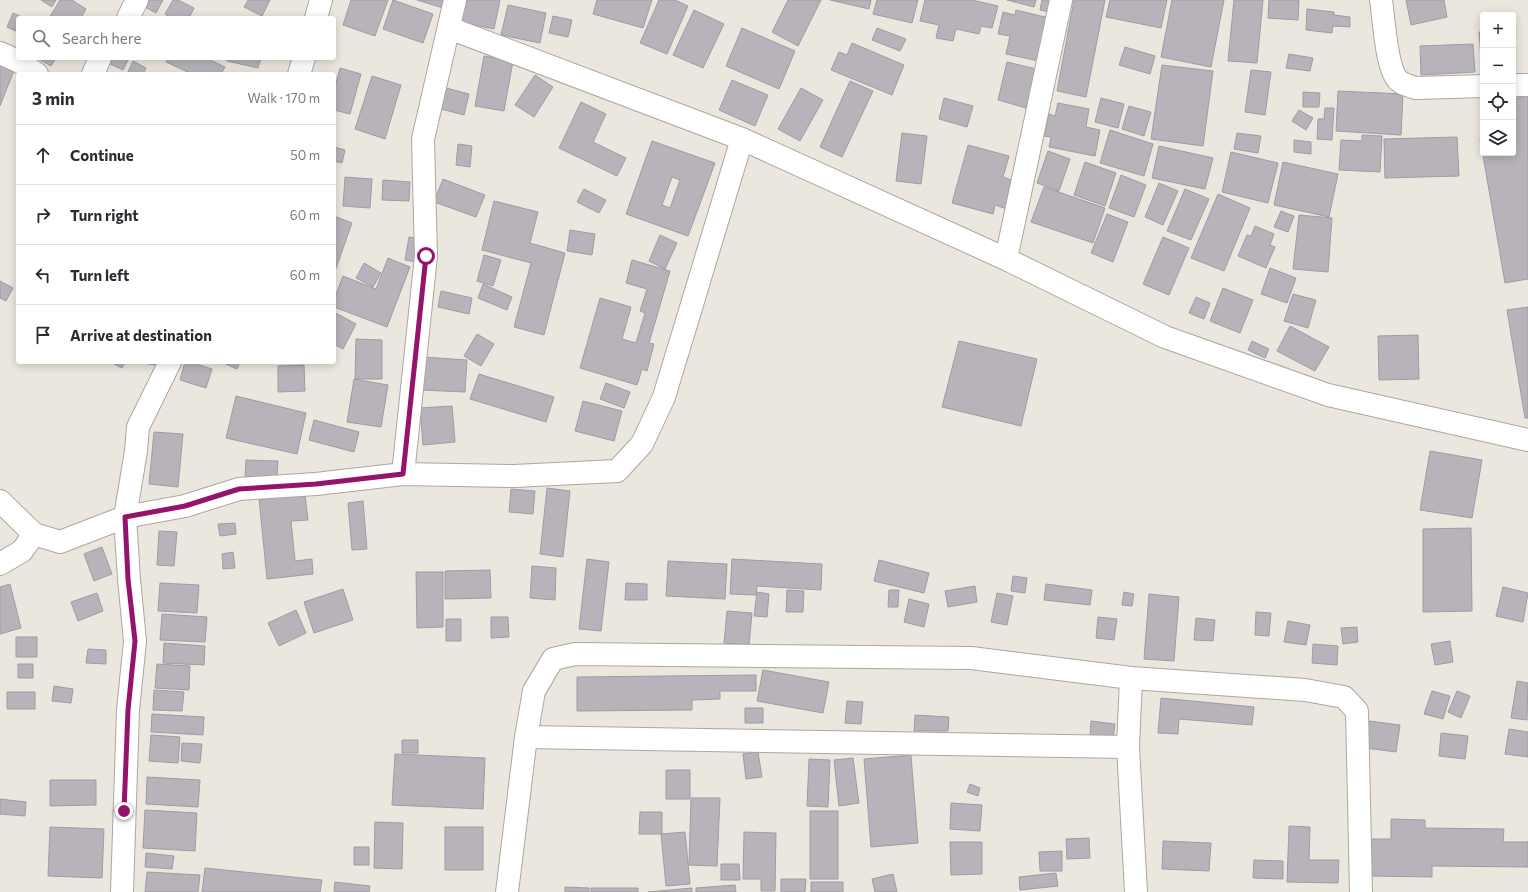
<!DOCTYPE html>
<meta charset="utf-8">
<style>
body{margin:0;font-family:Commissioner,sans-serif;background:#f7f7f7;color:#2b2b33}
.controls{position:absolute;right:12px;top:12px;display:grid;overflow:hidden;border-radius:4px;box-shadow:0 2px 10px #0003}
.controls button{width:36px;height:36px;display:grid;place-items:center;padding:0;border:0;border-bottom:1px solid #e1e1e2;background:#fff;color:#2b2b33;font:20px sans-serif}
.stop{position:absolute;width:12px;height:12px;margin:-9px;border:3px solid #96136b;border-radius:50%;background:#fff}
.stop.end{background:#96136b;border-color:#fff;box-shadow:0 1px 4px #0008}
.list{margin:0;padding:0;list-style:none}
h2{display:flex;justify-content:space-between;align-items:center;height:52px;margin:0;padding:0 16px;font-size:17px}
h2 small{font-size:13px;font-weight:400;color:#7c7c81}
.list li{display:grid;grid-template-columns:26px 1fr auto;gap:12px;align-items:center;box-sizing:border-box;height:60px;padding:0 16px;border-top:1px solid #e1e1e2}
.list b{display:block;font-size:15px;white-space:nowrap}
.list em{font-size:13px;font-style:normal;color:#7c7c81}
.icon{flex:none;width:22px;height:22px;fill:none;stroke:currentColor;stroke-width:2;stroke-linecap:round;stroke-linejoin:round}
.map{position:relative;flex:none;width:1528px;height:892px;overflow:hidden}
.search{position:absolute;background:#fff;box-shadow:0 2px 10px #0003;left:16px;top:16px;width:320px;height:44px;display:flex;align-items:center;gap:10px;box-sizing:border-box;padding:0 14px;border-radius:4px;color:#7c7c81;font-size:15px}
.panel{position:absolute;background:#fff;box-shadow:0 2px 10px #0003;left:16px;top:72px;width:320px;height:292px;border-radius:4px}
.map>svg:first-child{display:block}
</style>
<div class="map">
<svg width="1528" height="892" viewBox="0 0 1528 892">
<rect width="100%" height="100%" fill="#ebe7df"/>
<path fill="#b8b3bb" stroke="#a09ba3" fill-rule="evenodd" d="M 41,0 L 56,0 L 52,7 Z
M 60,0 L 72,0 L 86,9 L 81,18 L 49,18 Z
M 146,0 L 163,0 L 156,13 L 143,6 Z
M 173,0 L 178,0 L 194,8 L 189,18 L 171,18 L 165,14 Z
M 248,0 L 270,0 L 262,16 L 244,7 Z
M 351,0 L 388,0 L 375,36 L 343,25 Z
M 393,0 L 433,14 L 423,43 L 383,29 Z
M 417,0 L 446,0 L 443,8 Z
M 464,0 L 500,0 L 494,29 L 460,22 Z
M 597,0 L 652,0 L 643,28 L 593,14 Z
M 659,0 L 675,0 L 688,6 L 667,54 L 640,43 Z
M 788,0 L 821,0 L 798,46 L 772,32 Z
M 830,0 L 871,0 L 869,9 Z
M 877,0 L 918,0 L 912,23 L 873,14 Z
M 925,0 L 972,0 L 998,6 L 992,28 L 981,26 L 979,34 L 956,29 L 953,41 L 936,38 L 939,25 L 920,21 Z
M 1007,0 L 1036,0 L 1034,7 Z
M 1042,0 L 1053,0 L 1050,12 L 1040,10 Z
M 1074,0 L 1105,0 L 1086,97 L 1057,91 Z
M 1110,0 L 1167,0 L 1161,28 L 1106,17 Z
M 1172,0 L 1224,0 L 1211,67 L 1161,57 Z
M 1234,0 L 1263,0 L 1257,63 L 1228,61 Z
M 1269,0 L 1299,0 L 1298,20 L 1268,18 Z
M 1406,0 L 1444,0 L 1447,17 L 1411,25 Z
M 508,5 L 546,13 L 540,43 L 501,35 Z
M 1307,9 L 1334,12 L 1334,15 L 1350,17 L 1350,27 L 1333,26 L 1332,33 L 1306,30 Z
M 694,10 L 724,24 L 703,68 L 673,55 Z
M 1016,10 L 1049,18 L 1039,61 L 1006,54 L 1010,36 L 998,34 L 1003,12 L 1015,15 Z
M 13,13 L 24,18 L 18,18 L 18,32 L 7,27 Z
M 553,16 L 572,20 L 568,37 L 549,33 Z
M 742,28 L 795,51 L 779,89 L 726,66 Z
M 877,28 L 906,39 L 900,51 L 872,40 Z
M 1479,32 L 1483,32 L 1483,70 L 1482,70 Z
M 852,43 L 904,65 L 892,95 L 831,70 L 839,52 L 847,55 Z
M 1473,44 L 1475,72 L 1421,75 L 1420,46 Z
M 1125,47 L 1155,56 L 1150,74 L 1119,65 Z
M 1289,54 L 1313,58 L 1310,71 L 1286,68 Z
M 484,56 L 513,61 L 504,111 L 475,106 Z
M 37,58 L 56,58 L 51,66 Z
M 112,58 L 129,58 L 123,70 L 110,64 Z
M 168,58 L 206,58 L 225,67 L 221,74 L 192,74 L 166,62 Z
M 228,58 L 261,58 L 258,68 L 227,61 Z
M 133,61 L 146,68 L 143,74 L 127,74 Z
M 0,62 L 15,68 L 0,106 Z
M 1007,62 L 1036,69 L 1026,108 L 998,100 Z
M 1162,65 L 1213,71 L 1203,146 L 1151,139 Z
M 340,68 L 361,74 L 350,114 L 334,110 L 334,91 Z
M 1251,70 L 1271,72 L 1265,115 L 1245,112 Z
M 535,75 L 553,87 L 534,117 L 515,105 Z
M 372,76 L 401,85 L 385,139 L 355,129 Z
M 732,80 L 768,95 L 755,126 L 719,110 Z
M 850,81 L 873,91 L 842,157 L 820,147 Z
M 446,88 L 469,94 L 464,115 L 441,109 Z
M 801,88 L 823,100 L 800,141 L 778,129 Z
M 1338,91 L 1403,94 L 1401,135 L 1336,131 Z
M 1303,92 L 1320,93 L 1319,107 L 1303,107 Z
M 1528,96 L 1528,279 L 1505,283 L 1480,138 L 1483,138 L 1483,153 L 1513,153 L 1513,99 Z
M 944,98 L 973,106 L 967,127 L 939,119 Z
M 1101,98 L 1124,104 L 1118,128 L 1095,122 Z
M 581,102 L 606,114 L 593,142 L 626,158 L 617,176 L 559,148 Z
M 1058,103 L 1089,109 L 1086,127 L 1100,130 L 1095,156 L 1049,147 L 1051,137 L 1044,136 L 1049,114 L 1055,116 Z
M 1129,106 L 1151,112 L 1144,136 L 1122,129 Z
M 1325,108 L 1334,108 L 1332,140 L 1317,139 L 1318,119 L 1324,119 Z
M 1299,110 L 1313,118 L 1306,130 L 1292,121 Z
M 1110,130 L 1153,144 L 1144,176 L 1100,163 Z
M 902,133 L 927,136 L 921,184 L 896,181 Z
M 1237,133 L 1261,136 L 1258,153 L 1234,149 Z
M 1362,135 L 1382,136 L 1380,172 L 1339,170 L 1341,140 L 1362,141 Z
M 1457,137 L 1459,176 L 1385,178 L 1384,139 Z
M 1294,140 L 1311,142 L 1311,154 L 1294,152 Z
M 652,141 L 715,163 L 688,236 L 626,214 ZM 672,177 L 680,180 L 670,208 L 662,205 Z
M 458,144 L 472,146 L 470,167 L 456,165 Z
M 968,145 L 1009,156 L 1003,177 L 1014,181 L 1007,209 L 995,205 L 993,214 L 952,203 Z
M 1159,146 L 1213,158 L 1205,189 L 1152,178 Z
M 334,147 L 345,150 L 342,163 L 334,161 Z
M 1048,151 L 1070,159 L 1059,191 L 1037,183 Z
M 1231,152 L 1278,163 L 1268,203 L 1222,192 Z
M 1085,162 L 1116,173 L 1105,206 L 1074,195 Z
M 1283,162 L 1338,174 L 1329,217 L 1274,205 Z
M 1121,175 L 1146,185 L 1134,217 L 1109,208 Z
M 345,177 L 372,179 L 370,208 L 343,206 Z
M 443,179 L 485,195 L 476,217 L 434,202 Z
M 383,180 L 410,182 L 409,201 L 382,200 Z
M 1159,183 L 1178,191 L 1163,225 L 1145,217 Z
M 1044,187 L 1105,208 L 1093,243 L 1031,222 Z
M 584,189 L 606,200 L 599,213 L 577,202 Z
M 1185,189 L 1209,199 L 1191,240 L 1167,231 Z
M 1218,194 L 1250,208 L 1224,271 L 1191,258 Z
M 494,201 L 538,212 L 530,243 L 565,253 L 544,335 L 514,327 L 531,263 L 482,250 Z
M 1281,211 L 1294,216 L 1288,232 L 1274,227 Z
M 1107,214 L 1128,222 L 1113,262 L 1091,253 Z
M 1299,215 L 1332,218 L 1328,272 L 1293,269 Z
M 334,216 L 352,223 L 335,271 L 334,270 Z
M 1255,226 L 1274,234 L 1270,245 L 1275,247 L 1266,268 L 1238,256 L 1247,235 L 1251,236 Z
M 570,230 L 595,234 L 592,255 L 567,251 Z
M 660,235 L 677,243 L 665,269 L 649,261 Z
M 409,237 L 421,239 L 417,262 L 405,260 Z
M 1163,237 L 1189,248 L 1169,295 L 1143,284 Z
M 484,255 L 501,260 L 493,286 L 477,281 Z
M 388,258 L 410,267 L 387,327 L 334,307 L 334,300 L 343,276 L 376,289 Z
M 632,260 L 670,271 L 649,343 L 654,344 L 647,371 L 642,369 L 637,385 L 580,368 L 600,298 L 631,307 L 622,339 L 636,343 L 645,313 L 640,311 L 647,289 L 626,283 Z
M 364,263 L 381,273 L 373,287 L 356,278 Z
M 1270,268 L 1296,278 L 1287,303 L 1261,294 Z
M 0,281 L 13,288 L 6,301 L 0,298 Z
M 483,284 L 512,297 L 507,310 L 478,298 Z
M 1223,288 L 1253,300 L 1240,333 L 1210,321 Z
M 441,291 L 472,298 L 469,314 L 438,307 Z
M 1293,294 L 1316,300 L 1308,328 L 1284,321 Z
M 1196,297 L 1210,303 L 1204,319 L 1189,313 Z
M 1528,307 L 1528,418 L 1525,418 L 1507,310 Z
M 334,312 L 356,324 L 343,349 L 334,344 Z
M 1290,326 L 1329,347 L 1315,371 L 1277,351 Z
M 477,334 L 494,344 L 481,366 L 464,356 Z
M 1418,335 L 1419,379 L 1379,380 L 1378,336 Z
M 356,339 L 382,340 L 382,379 L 355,379 Z
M 959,341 L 1037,359 L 1021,426 L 942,407 Z
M 1252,341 L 1269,349 L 1265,358 L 1248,350 Z
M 423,357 L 467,360 L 465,392 L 421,390 Z
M 110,362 L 125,362 L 122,368 Z
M 137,362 L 155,362 L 155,365 Z
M 185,362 L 190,362 L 212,369 L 206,388 L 180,380 Z
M 221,362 L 240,362 L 237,369 Z
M 304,365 L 305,391 L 278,392 L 278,366 Z
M 479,374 L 554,397 L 546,422 L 470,399 Z
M 354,379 L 388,385 L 381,427 L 347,422 Z
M 606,383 L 630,392 L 624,408 L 600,399 Z
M 236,396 L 306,413 L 297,454 L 226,438 Z
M 583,401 L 622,411 L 614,441 L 575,431 Z
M 452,406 L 455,442 L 423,445 L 420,408 Z
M 314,420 L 359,432 L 354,452 L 309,440 Z
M 154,432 L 183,434 L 178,487 L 149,484 Z
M 1430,451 L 1482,460 L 1472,518 L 1420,510 Z
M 246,460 L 278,461 L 277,478 L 245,477 Z
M 547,488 L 570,491 L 563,557 L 540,554 Z
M 511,489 L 535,491 L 533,514 L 509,512 Z
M 305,495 L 308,520 L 291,521 L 295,561 L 312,559 L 313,574 L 267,579 L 259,499 Z
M 363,501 L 367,549 L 352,550 L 348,503 Z
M 235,523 L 236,534 L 220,536 L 218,524 Z
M 1471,528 L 1472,611 L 1423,612 L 1423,529 Z
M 159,531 L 177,532 L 174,566 L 157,565 Z
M 102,547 L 112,574 L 94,581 L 84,554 Z
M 233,552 L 235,568 L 223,569 L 222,554 Z
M 587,559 L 609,562 L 601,631 L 579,629 Z
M 732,559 L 822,564 L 821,590 L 757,586 L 756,595 L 730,594 Z
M 879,560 L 929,573 L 924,593 L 874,581 Z
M 668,561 L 727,564 L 725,599 L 666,596 Z
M 532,566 L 556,568 L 555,600 L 530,598 Z
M 490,570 L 491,598 L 445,599 L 445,571 Z
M 416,572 L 443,572 L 443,627 L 417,628 Z
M 1013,576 L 1027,578 L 1025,593 L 1011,591 Z
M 160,583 L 199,585 L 197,613 L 158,611 Z
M 626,583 L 647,584 L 647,600 L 625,600 Z
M 10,584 L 21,628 L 0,634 L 0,587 Z
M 1046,584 L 1092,590 L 1090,605 L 1044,600 Z
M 975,586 L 977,602 L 948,607 L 945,591 Z
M 1503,587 L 1528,593 L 1523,622 L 1496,616 Z
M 343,589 L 353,620 L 314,633 L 304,602 Z
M 787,590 L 804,591 L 803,612 L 786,612 Z
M 889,590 L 899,590 L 898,607 L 888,607 Z
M 757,592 L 769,594 L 767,617 L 754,616 Z
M 1124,592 L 1134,594 L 1132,606 L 1122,605 Z
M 97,593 L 103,611 L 78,621 L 71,602 Z
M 997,593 L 1013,596 L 1007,625 L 991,622 Z
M 1149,594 L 1179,597 L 1174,661 L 1144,659 Z
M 909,599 L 929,604 L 924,627 L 904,622 Z
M 296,610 L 306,633 L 279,646 L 268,623 Z
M 727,611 L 752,613 L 749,645 L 724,643 Z
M 1256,612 L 1271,613 L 1269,636 L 1255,635 Z
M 162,614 L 207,617 L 205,642 L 160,640 Z
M 491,617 L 508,617 L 509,637 L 491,638 Z
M 1098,617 L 1117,619 L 1114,640 L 1096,638 Z
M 1196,618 L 1215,620 L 1213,641 L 1194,640 Z
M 446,619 L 461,619 L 461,641 L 446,641 Z
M 1288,621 L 1310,625 L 1306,645 L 1284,642 Z
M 1357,627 L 1358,642 L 1343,644 L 1341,628 Z
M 16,637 L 37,637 L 37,657 L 16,657 Z
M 1450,641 L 1453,662 L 1435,665 L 1431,644 Z
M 164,643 L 205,646 L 204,665 L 163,663 Z
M 1313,644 L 1338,646 L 1337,665 L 1312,663 Z
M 88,649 L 106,650 L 106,664 L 86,663 Z
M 18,664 L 33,664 L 33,678 L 18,678 Z
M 157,664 L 190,666 L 189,690 L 155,688 Z
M 763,670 L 829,682 L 823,713 L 757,701 Z
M 756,675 L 756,691 L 720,691 L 720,699 L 692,700 L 692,710 L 577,711 L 577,677 Z
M 1517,681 L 1528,683 L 1527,720 L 1511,718 Z
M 54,686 L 73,689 L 71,703 L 52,701 Z
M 154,690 L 184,692 L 182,711 L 153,710 Z
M 1432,691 L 1450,696 L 1443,719 L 1424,714 Z
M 1457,691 L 1470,696 L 1461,718 L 1448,712 Z
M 7,692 L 35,692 L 35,709 L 7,709 Z
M 1161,698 L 1254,707 L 1252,725 L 1179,719 L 1178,734 L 1158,733 Z
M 847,701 L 863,702 L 861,724 L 845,723 Z
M 745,708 L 763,708 L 763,723 L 745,723 Z
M 152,714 L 204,717 L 203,735 L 151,732 Z
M 915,715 L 949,717 L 948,731 L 914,731 Z
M 1091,721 L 1115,724 L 1113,738 L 1090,736 Z
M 1369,721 L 1400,725 L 1396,752 L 1366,748 Z
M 1509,729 L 1528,732 L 1528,757 L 1505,754 Z
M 1441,733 L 1468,736 L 1465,759 L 1439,756 Z
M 151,735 L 180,737 L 178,763 L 149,761 Z
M 402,740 L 418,740 L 418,753 L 402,753 Z
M 182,743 L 202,744 L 200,763 L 181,761 Z
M 758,752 L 762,777 L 746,779 L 743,754 Z
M 395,754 L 485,758 L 483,809 L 392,805 Z
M 911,755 L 918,843 L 871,847 L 864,759 Z
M 853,758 L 859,803 L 839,806 L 834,760 Z
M 809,759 L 830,760 L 828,807 L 807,806 Z
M 666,770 L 690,770 L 690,799 L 666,799 Z
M 147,777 L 200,780 L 198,807 L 146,804 Z
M 50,780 L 96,780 L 96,805 L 50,806 Z
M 970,784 L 980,788 L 978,796 L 967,792 Z
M 691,798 L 720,798 L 717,866 L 689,865 Z
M 0,799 L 26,802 L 25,816 L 0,814 Z
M 951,803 L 982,805 L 980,831 L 950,829 Z
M 145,810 L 197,813 L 195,851 L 143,848 Z
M 810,811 L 838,811 L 838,879 L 810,879 Z
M 640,812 L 662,812 L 662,834 L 639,834 Z
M 1391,819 L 1425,820 L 1425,828 L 1504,829 L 1503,842 L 1528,842 L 1528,867 L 1432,866 L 1432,877 L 1369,876 L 1370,839 L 1391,839 Z
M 375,822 L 403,823 L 402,869 L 374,868 Z
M 1289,826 L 1310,827 L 1309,860 L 1339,860 L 1338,883 L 1287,882 Z
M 50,827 L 104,829 L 102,878 L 48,876 Z
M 445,827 L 483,827 L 483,870 L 445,870 Z
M 685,832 L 690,884 L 666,886 L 661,834 Z
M 744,832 L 776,833 L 775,891 L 761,891 L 761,879 L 743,879 Z
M 1089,838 L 1090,858 L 1067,859 L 1066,839 Z
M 1163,841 L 1211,843 L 1209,871 L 1162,869 Z
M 950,842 L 982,842 L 982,874 L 951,875 Z
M 354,847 L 369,847 L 369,865 L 354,865 Z
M 1062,851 L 1062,871 L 1040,871 L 1039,852 Z
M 146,853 L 174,856 L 172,869 L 145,867 Z
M 1254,860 L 1283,861 L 1283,879 L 1253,878 Z
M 721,864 L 739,864 L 740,880 L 721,880 Z
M 205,868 L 322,880 L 320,892 L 202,892 Z
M 147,872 L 200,875 L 198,892 L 145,892 Z
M 1056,873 L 1058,886 L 1020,890 L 1019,877 Z
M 893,874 L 897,892 L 875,892 L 872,879 Z
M 781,879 L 806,879 L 805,892 L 781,892 Z
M 335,882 L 370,886 L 369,892 L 334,892 Z
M 811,882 L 843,882 L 843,892 L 811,892 Z
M 735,885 L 736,892 L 696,892 L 696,888 Z
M 565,887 L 589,888 L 589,892 L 565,892 Z
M 591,888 L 638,888 L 638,892 L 591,892 Z
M 692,888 L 692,892 L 648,892 Z"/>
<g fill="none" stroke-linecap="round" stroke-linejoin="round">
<defs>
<path id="street" d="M 1381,0 C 1384,18 1386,70 1399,81 C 1404,85 1410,86 1416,88 L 1483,86
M 128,18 L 137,0
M 316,18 L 321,0
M 449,28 L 742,139 L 1006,259 L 1165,337 L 1328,395 L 1528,440
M 0,53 L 20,62 L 37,74
M 93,74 L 100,58
M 299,74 L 304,58
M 1513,85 L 1528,85
M 1006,259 L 1061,0
M 403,474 L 426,256 L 423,139 L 455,0
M 0,501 L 34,534 L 60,542 L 125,517 L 185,506 L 239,489 L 316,484 L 403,474 L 514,476 L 617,471 L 642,444 L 664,397 L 742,139
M 0,564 L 22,551 L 34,534
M 1131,678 L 1128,747 L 1136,892
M 526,737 L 1128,747
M 122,892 L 128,710 L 135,641 L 129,579 L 125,517 L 136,451 L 138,427 L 170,362
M 507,892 L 526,737 L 534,691 L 553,659 L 575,654 L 971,658 L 1131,678 L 1305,690 L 1344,697 L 1357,711 L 1361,892"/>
</defs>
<use href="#street" stroke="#aba79f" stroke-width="24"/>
<use href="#street" stroke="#fff" stroke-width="22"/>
</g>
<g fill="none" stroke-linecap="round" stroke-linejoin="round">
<path stroke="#96136b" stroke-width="5" d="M 124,811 L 128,710 L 135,641 L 128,579 L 125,517 L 185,506 L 239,489 L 316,484 L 403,474 L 426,256"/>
</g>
</svg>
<div class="controls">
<button>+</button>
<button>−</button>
<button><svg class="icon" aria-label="locate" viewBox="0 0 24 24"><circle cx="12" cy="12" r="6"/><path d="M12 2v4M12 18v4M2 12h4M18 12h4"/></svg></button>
<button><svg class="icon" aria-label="layers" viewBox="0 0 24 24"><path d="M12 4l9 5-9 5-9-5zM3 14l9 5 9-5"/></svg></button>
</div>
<div class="stop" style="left:426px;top:256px"></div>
<div class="stop end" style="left:124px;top:811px"></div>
<div class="search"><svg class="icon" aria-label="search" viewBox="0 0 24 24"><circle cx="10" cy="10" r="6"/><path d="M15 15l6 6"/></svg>Search here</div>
<section class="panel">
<h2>3 min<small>Walk · 170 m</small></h2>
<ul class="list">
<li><svg class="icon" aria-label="ahead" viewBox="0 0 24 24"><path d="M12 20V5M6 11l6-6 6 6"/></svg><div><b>Continue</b></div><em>50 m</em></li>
<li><svg class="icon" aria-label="right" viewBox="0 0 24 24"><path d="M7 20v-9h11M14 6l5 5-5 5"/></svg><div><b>Turn right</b></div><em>60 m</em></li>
<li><svg class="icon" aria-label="left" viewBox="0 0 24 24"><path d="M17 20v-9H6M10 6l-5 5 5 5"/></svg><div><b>Turn left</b></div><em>60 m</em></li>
<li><svg class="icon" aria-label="arrive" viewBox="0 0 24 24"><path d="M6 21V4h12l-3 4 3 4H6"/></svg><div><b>Arrive at destination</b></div></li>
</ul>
</section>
</div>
